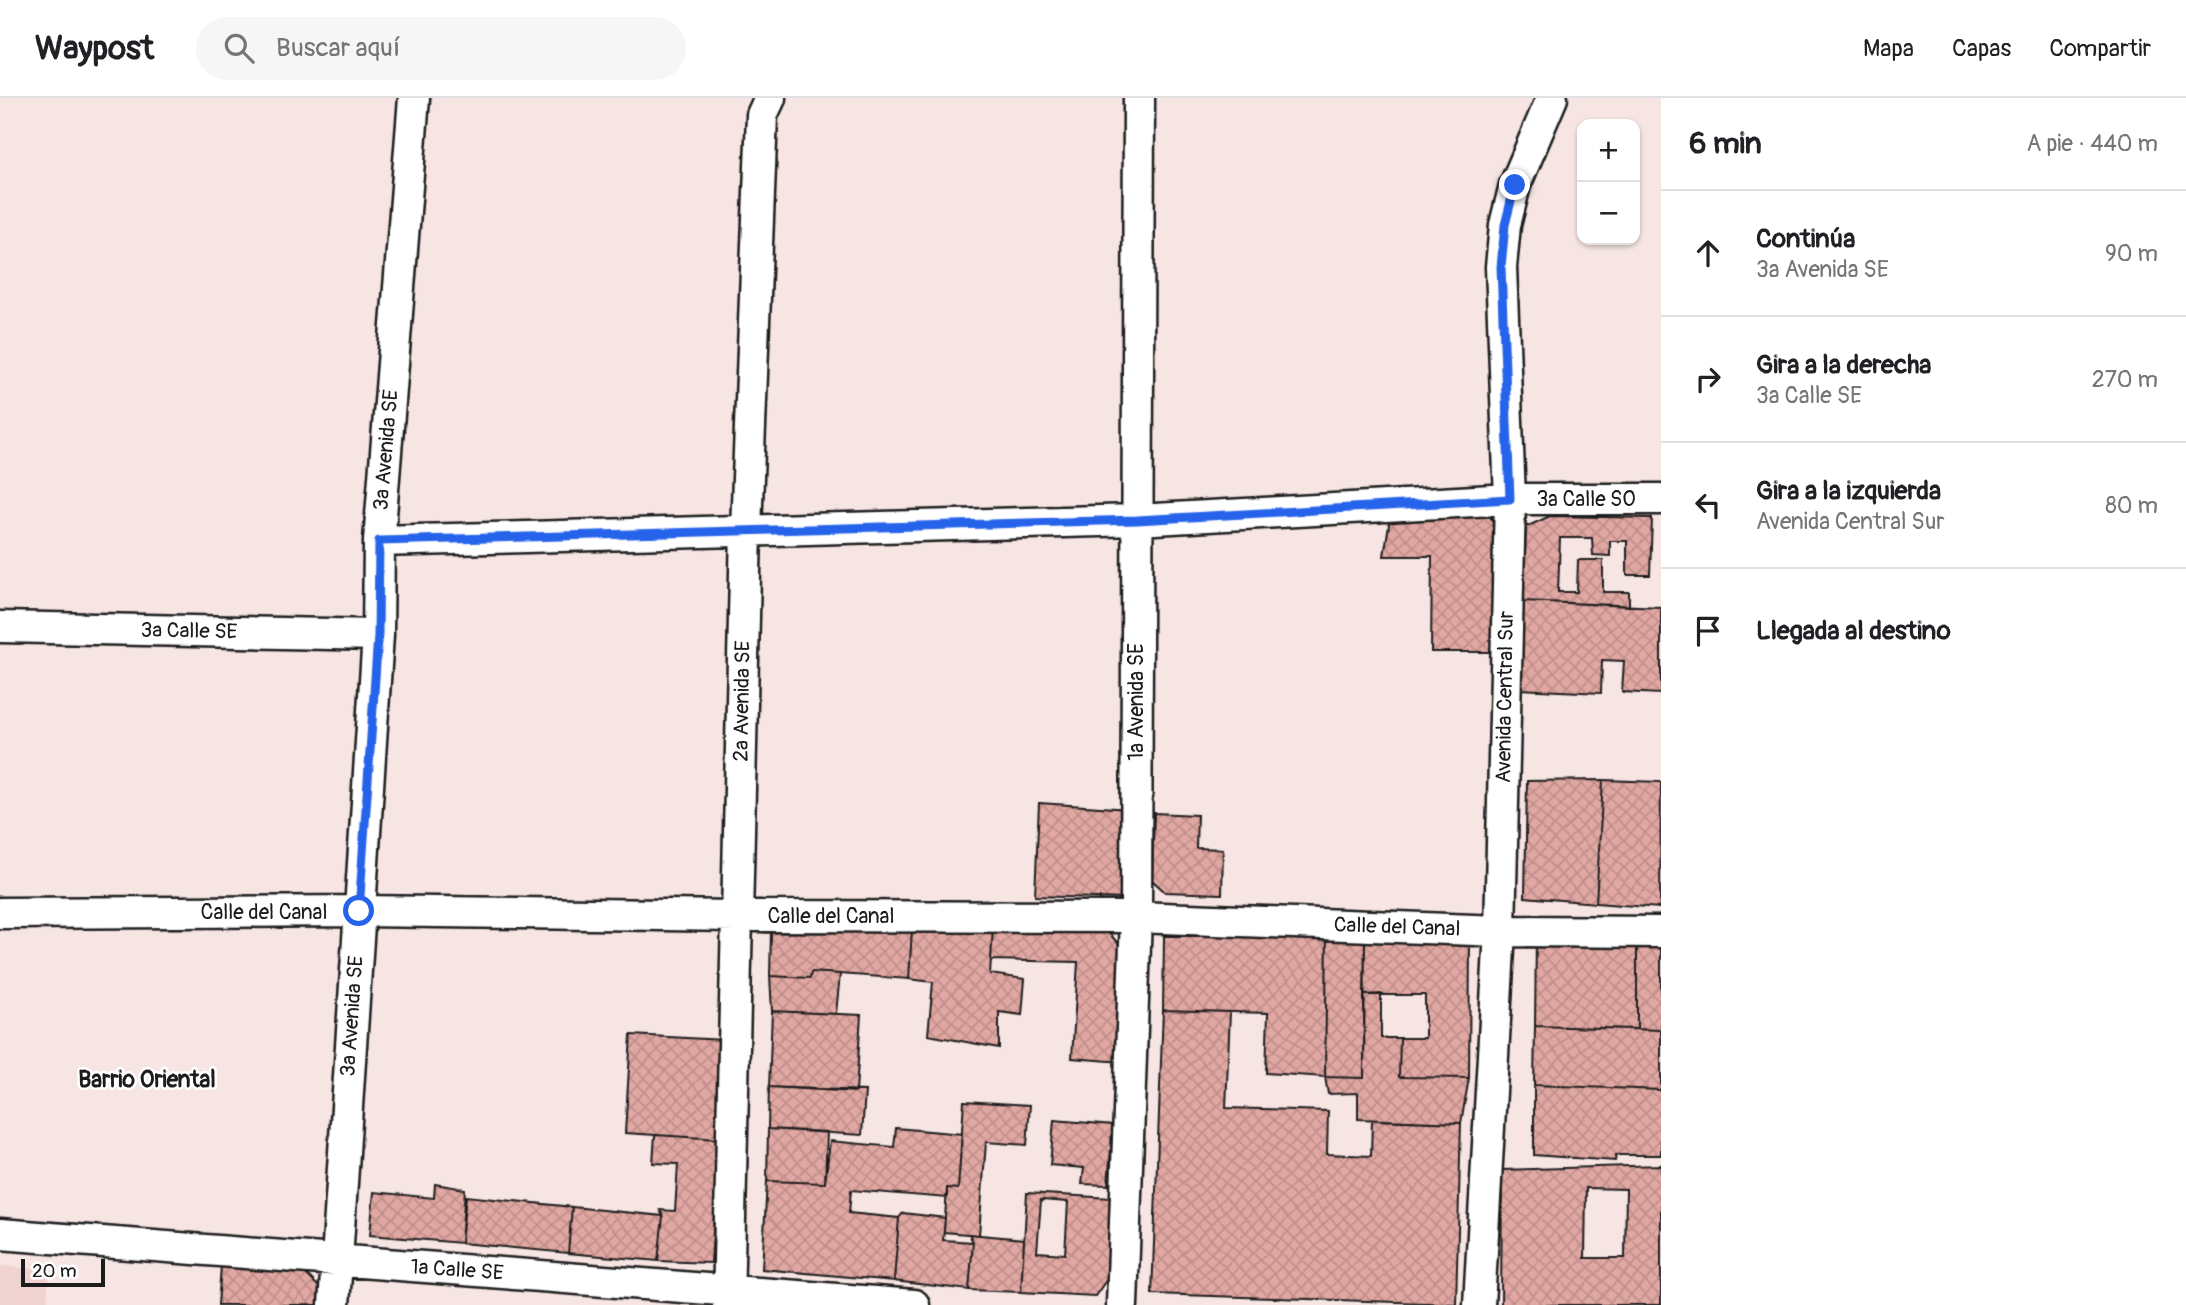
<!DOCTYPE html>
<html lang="es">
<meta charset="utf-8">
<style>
body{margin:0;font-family:Pangolin,sans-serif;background:#f6f6f6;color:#202124}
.controls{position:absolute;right:21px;top:21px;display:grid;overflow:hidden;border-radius:14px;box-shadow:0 2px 5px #0004}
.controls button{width:63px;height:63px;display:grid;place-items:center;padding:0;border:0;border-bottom:2px solid #e0e0e0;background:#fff;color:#202124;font:35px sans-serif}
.scale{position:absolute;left:21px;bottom:18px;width:84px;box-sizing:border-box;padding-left:7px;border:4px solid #1c1c1c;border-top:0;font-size:19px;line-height:24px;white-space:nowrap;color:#1c1c1c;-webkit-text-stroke:5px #fff;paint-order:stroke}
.stop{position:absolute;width:21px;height:21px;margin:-16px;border:5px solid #2563eb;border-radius:50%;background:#fff}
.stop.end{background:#2563eb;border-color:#fff;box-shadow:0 2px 7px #0008}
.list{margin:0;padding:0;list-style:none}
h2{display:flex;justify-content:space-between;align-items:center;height:91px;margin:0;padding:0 28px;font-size:30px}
h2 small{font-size:23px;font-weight:400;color:#757577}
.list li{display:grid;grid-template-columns:46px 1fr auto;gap:21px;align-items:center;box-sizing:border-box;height:126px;padding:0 28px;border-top:2px solid #e0e0e0}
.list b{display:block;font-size:26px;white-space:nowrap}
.list p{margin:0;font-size:23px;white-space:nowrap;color:#757577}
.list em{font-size:23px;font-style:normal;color:#757577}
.icon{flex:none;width:38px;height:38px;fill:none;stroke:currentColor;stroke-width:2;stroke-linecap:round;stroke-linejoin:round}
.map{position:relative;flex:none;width:1661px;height:1207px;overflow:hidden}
header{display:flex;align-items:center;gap:42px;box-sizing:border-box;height:98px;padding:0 35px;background:#fff;border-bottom:2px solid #e0e0e0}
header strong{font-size:33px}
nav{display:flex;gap:38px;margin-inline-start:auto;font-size:24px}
.search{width:490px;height:63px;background:#f6f6f6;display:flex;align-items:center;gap:18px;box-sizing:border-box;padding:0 24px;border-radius:38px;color:#757577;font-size:26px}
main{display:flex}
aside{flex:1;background:#fff}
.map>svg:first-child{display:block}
</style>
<header>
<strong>Waypost</strong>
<div class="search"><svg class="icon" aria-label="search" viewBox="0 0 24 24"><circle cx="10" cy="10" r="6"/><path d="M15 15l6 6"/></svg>Buscar aquí</div>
<nav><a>Mapa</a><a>Capas</a><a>Compartir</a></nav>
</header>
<main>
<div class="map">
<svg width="1661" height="1207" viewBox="0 0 1661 1207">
<defs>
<pattern id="building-cross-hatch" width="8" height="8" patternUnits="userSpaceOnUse" patternTransform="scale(1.75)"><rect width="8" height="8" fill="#e1a7a2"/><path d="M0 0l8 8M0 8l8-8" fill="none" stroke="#c08f8b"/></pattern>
</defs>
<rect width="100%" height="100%" fill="#f6e5e3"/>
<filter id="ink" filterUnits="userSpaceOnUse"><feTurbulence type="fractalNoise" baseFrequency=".0143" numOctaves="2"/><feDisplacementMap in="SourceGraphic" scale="14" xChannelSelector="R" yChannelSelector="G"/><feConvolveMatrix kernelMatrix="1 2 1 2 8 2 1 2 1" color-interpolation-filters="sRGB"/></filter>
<g filter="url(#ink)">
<path fill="#f0d2d0" d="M 0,1168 L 49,1172 L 47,1207 L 0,1207 Z"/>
<path fill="url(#building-cross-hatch)" stroke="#1c1c1c" stroke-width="2" fill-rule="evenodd" d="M 1479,413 L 1490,418 L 1496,431 L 1495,554 L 1431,554 L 1432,458 L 1384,458 L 1390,420 Z
M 1550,418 L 1652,420 L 1650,477 L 1627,477 L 1627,443 L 1610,443 L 1610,458 L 1593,457 L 1592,440 L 1560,440 L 1558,494 L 1577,494 L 1578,462 L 1603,462 L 1603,494 L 1629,494 L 1629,508 L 1523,503 L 1526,429 Z
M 1523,503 L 1661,509 L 1661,596 L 1622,594 L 1624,563 L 1602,562 L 1601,595 L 1519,591 Z
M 1603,682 L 1661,684 L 1660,810 L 1596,805 Z
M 1603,682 L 1596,805 L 1525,799 L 1527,683 Z
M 1039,705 L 1130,711 L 1127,801 L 1035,798 Z
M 1154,715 L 1197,717 L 1196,750 L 1223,751 L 1222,796 L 1165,794 L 1152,782 Z
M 993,830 L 990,876 L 1025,881 L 1022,917 L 999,914 L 999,950 L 928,937 L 933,884 L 909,881 L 912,831 Z
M 993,830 L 1104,830 L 1119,846 L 1122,964 L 1072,960 L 1078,864 L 991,862 Z
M 912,831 L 909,881 L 811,874 L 810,880 L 770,878 L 771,833 Z
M 1536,836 L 1637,837 L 1637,931 L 1535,928 Z
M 1637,837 L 1661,838 L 1661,932 L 1637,931 Z
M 1164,838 L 1327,838 L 1325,979 L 1266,975 L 1268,915 L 1163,912 Z
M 1327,838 L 1365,842 L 1364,980 L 1325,979 Z
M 1365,842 L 1470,843 L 1469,980 L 1399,979 L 1400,940 L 1425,940 L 1425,897 L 1364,897 Z
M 811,874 L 840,876 L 836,916 L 772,913 L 770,878 L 810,880 Z
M 1381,896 L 1381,940 L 1400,940 L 1399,979 L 1469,980 L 1461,1025 L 1358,1021 L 1358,995 L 1328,996 L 1325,979 L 1364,980 L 1364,897 Z
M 1163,912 L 1230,914 L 1226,1010 L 1328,1013 L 1327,1056 L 1371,1058 L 1372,1022 L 1461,1025 L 1456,1206 L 1152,1196 Z
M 772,913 L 861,917 L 856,994 L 769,989 Z
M 1535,928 L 1661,932 L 1661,992 L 1534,987 Z
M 631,937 L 724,942 L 719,1041 L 625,1035 Z
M 1534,987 L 1661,992 L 1661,1057 L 1616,1057 L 1615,1063 L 1534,1057 Z
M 769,989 L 865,993 L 862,1037 L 768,1031 Z
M 964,1003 L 1030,1007 L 1027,1047 L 986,1044 L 979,1137 L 944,1134 L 947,1090 L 958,1091 Z
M 1054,1022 L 1113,1027 L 1108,1087 L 1082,1086 L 1084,1070 L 1050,1067 Z
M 896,1030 L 962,1036 L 958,1091 L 947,1090 L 947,1100 L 851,1092 L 849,1115 L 899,1120 L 894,1183 L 762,1171 L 767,1083 L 825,1085 L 830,1043 L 894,1049 Z
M 768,1031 L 827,1034 L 825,1085 L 767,1083 Z
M 655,1037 L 719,1041 L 711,1165 L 658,1163 L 663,1118 L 660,1112 L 675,1113 L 678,1066 L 653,1065 Z
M 1661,1067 L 1661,1207 L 1501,1207 L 1502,1072 ZM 1586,1090 L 1626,1091 L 1625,1160 L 1585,1160 Z
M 435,1086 L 465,1091 L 461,1145 L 370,1137 L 374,1094 L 434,1100 Z
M 1027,1095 L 1111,1100 L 1107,1181 L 1095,1198 L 1021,1194 ZM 1041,1102 L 1068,1104 L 1065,1156 L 1037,1154 Z
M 466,1098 L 572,1109 L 568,1155 L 461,1145 Z
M 572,1109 L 663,1118 L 658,1163 L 568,1155 Z
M 903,1115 L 945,1120 L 943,1142 L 973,1144 L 969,1192 L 894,1183 L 899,1120 Z
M 969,1136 L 1024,1141 L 1021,1194 L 969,1192 L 973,1144 Z
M 221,1168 L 305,1175 L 321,1191 L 320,1207 L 218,1207 Z"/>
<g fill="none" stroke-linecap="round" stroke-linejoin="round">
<defs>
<path id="minor" d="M 379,443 L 1137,422 L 1510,401 L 1661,401
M 0,529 L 378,537
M 0,815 L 359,813 L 736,818 L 1136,819 L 1500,833 L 1661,834
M 0,1136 L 914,1207
M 334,1207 L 378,537 L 379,443 L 414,0
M 728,1207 L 746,432 L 762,17 L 770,0
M 1122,1207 L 1136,819 L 1139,0
M 1479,1207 L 1500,833 L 1510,401 L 1501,169 L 1505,127 L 1515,87 L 1552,0"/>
</defs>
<use href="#minor" stroke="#1c1c1c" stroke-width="35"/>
<use href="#minor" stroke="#fff" stroke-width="30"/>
</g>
</g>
<g fill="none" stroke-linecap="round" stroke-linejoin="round" filter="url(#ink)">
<path stroke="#2563eb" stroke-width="9" d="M 359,813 L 378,537 L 379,443 L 1137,422 L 1510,401 L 1501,169 L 1505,127 L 1515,87"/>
</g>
<g text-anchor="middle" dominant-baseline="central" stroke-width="5" stroke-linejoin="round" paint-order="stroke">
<g font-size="21" fill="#1c1c1c" stroke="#fff">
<text transform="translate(386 352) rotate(-85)">3a Avenida SE</text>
<text x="1586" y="401">3a Calle SO</text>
<text transform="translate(189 533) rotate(1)">3a Calle SE</text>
<text transform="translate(1505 599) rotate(-89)">Avenida Central Sur</text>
<text transform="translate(742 603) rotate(-89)">2a Avenida SE</text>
<text transform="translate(1136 604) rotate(-90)">1a Avenida SE</text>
<text x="264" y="814">Calle del Canal</text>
<text x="831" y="818">Calle del Canal</text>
<text transform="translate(1397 829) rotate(2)">Calle del Canal</text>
<text transform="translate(352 918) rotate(-86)">3a Avenida SE</text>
<text transform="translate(457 1172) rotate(4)">1a Calle SE</text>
</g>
<g font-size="23" font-weight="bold" fill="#1c1c1c" stroke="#fff">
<text x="147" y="981">Barrio Oriental</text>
</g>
</g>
</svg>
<div class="controls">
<button>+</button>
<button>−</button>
</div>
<div class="scale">20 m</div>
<div class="stop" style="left:359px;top:813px"></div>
<div class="stop end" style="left:1515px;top:87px"></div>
</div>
<aside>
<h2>6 min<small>A pie · 440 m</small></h2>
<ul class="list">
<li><svg class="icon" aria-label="ahead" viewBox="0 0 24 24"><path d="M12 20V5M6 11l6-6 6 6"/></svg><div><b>Continúa</b><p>3a Avenida SE</p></div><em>90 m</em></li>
<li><svg class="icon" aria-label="right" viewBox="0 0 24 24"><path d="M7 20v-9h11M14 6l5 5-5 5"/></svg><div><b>Gira a la derecha</b><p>3a Calle SE</p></div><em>270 m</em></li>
<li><svg class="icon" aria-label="left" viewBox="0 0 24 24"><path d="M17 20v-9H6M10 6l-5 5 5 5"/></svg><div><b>Gira a la izquierda</b><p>Avenida Central Sur</p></div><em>80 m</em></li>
<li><svg class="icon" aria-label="arrive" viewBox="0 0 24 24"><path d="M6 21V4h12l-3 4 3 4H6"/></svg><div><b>Llegada al destino</b></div></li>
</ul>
</aside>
</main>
